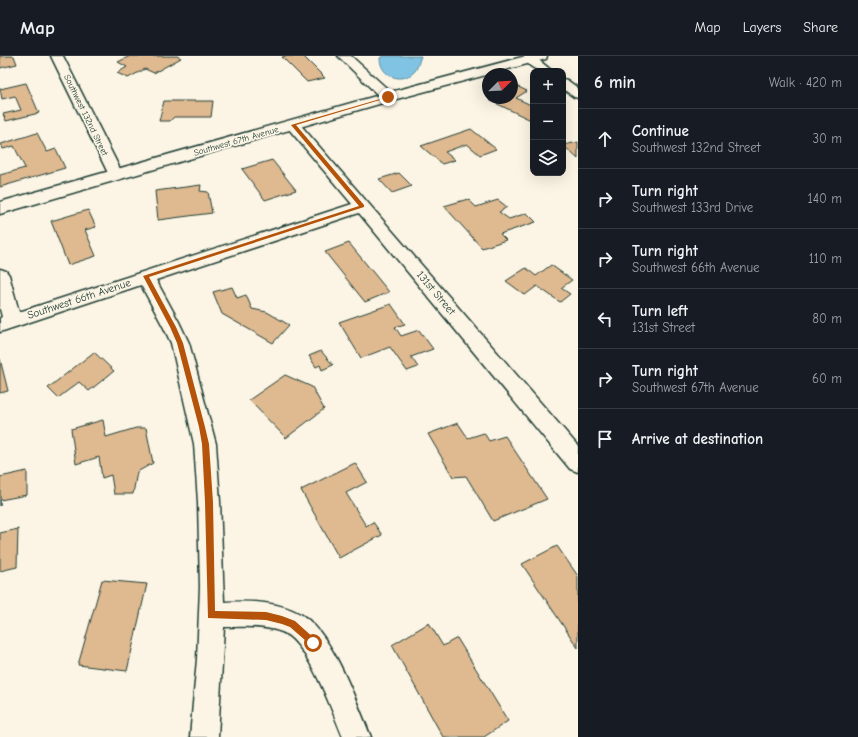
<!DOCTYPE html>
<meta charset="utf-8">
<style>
body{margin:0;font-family:"Comic Neue",sans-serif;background:#242831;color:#f1f3f6}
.controls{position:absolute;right:12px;top:12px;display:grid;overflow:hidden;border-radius:8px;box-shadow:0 4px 16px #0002}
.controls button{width:36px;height:36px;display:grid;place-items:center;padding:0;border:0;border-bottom:1px solid #363941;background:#171b24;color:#f1f3f6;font:20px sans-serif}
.compass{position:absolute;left:482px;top:12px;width:36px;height:36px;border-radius:50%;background:#171b24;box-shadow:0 4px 16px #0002;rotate:66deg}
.stop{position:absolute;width:12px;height:12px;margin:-9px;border:3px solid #b45309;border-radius:50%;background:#fff}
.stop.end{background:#b45309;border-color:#fff;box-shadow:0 1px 4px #0008}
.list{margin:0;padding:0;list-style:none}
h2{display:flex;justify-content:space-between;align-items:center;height:52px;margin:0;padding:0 16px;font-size:17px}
h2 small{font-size:13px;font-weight:400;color:#9ea1a6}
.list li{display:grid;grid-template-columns:26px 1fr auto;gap:12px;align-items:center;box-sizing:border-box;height:60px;padding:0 16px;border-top:1px solid #363941}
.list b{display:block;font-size:15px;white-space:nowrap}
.list p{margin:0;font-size:13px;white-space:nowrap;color:#9ea1a6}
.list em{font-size:13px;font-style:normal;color:#9ea1a6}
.icon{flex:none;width:22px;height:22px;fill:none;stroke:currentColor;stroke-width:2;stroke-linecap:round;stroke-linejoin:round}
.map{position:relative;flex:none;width:578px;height:681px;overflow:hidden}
header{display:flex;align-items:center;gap:24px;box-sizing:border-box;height:56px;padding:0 20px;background:#171b24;border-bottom:1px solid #363941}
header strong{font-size:19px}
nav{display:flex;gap:22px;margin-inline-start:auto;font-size:14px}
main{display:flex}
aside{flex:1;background:#171b24}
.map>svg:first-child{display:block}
</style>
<header>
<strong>Map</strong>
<nav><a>Map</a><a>Layers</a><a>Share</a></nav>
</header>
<main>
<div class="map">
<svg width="578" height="681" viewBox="0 0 578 681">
<rect width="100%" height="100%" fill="#fcf5e5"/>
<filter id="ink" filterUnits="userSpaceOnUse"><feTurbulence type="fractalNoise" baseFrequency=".025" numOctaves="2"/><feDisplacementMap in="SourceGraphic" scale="8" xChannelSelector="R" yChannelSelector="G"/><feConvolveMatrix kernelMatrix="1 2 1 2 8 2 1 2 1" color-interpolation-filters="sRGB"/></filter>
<g filter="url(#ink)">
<path fill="#81c3e2" stroke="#5a8d9c" d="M 382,0 L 421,0 C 419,5 418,11 415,15 C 403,29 380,21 380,2 Z"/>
<path fill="#dfb990" stroke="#1f3d34" d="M 0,0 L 14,0 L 17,8 L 0,12 Z
M 130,0 L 177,0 L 181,2 L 154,17 L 145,13 L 128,22 L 117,17 L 127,11 L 118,6 Z
M 286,0 L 303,0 L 325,22 L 307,26 L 282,1 Z
M 26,27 L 39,57 L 6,65 L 3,58 L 21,54 L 15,40 L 2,43 L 0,33 Z
M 514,29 L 527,35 L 516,42 L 533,50 L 533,65 L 489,44 L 493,42 L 512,42 L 512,30 Z
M 164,45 L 213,45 L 211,61 L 174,61 L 170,65 L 159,65 Z
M 471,73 L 496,93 L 480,99 L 467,88 L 445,96 L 455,104 L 442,108 L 421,90 Z
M 37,77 L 47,96 L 56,93 L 65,112 L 0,131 L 0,119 L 25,112 L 14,90 L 3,93 L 1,88 Z
M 578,86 L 578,103 L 563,89 Z
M 272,104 L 296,134 L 265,144 L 242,113 Z
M 399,117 L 412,130 L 392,137 L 379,123 Z
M 201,129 L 200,135 L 208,136 L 212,157 L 158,164 L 155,135 Z
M 468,143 L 476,151 L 498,144 L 507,151 L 499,156 L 509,163 L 527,157 L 536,166 L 500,178 L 506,184 L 482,192 L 444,150 Z
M 88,154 L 96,171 L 85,174 L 96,200 L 68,209 L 51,165 Z
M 349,187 L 389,236 L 365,246 L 325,196 Z
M 551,209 L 572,224 L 561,232 L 570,238 L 560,246 L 537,230 L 525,239 L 506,225 L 526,212 L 536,220 Z
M 232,231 L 237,242 L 246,239 L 252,253 L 267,256 L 289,269 L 273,287 L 222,258 L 213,236 Z
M 391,248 L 405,268 L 395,271 L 401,280 L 419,274 L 433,293 L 411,301 L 418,311 L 407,315 L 390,291 L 361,302 L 339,266 Z
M 321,295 L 333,309 L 322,314 L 320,309 L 316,311 L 309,300 Z
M 94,296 L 114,315 L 89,335 L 79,326 L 58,342 L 48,332 Z
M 0,303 L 8,335 L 0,337 Z
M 285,319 L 312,331 L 324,353 L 286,382 L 249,344 Z
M 103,364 L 106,381 L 136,372 L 146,372 L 153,407 L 137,416 L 133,438 L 114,438 L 111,419 L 102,422 L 99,401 L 76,408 L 71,373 Z
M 458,367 L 468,382 L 484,377 L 489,385 L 505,380 L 547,443 L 493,465 L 466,420 L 453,421 L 428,378 Z
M 355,407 L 367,426 L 346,437 L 366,470 L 373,466 L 382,479 L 339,502 L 301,434 Z
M 27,415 L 27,439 L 0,444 L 0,450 L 0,421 Z
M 18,473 L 17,511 L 0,515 L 0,477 Z
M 557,490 L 578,520 L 578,592 L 522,508 Z
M 102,524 L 147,528 L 127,615 L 78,609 Z
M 429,567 L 443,590 L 457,582 L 508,665 L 484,681 L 443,681 L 392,589 Z"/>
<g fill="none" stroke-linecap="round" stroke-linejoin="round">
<defs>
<path id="street" d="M 51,0 L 63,0 L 123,119 L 121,122 L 116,124 L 111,122 L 109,119 Z
M 338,0 L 351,0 L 393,38 L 394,41 L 393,44 L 383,44 Z
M 526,0 L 534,0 L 552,15 C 539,15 532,14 524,3 Z
M 563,23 L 567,24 L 578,32 L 578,42 L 574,41 L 563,33 Z
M 293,65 L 298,66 L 578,390 L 578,416 L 570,413 L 359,157 L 156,224 L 179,266 L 189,287 L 216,388 L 220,446 L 224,546 C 250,545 279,545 302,559 C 333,578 357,648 371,681 L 343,681 C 332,655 308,586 282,576 C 264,569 242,571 224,571 L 218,681 L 190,681 L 197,603 L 200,531 L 198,446 L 194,388 L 171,287 L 164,272 L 141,229 L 0,276 L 0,262 L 2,261 L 0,253 L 0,213 L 6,215 L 9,219 L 19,256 L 352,148 L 288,72 L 286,69 L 288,66 Z"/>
<path id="secondary" d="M 526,0 L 547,0 L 546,3 L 393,44 L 0,158 L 0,146 L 383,38 Z"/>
</defs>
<use href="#street" stroke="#1f3d34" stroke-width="3"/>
<use href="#secondary" stroke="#1f3d34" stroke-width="3"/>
<use href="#street" fill="#fcf5e5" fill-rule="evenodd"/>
<use href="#secondary" fill="#fcf5e5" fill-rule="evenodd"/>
</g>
</g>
<path fill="#b45309" d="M 387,41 L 390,41 L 296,69 L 364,149 L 364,151 L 149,221 L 176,271 L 183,287 L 205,371 L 209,388 L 213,446 L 215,555 L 266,556 L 282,560 L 295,565 L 316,584 L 317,587 L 316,590 L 313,591 L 290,571 L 282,568 L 266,564 L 208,562 L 205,446 L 202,388 L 199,371 L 177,287 L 170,271 L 143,220 L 359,150 L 291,69 Z"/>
<g text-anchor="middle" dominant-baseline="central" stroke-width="3.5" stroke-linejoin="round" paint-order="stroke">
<g font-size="9" fill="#1f3d34" stroke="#fcf5e5">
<text transform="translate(86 59) rotate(64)">Southwest 132nd Street</text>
<text transform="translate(236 85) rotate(-16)">Southwest 67th Avenue</text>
</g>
<g font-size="11" fill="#1f3d34" stroke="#fcf5e5">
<text transform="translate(436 237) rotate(50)">131st Street</text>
<text transform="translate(79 243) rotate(-18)">Southwest 66th Avenue</text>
</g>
</g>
</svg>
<div class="controls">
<button>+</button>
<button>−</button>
<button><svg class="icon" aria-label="layers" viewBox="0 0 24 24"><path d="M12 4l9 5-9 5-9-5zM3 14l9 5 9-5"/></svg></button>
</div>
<svg class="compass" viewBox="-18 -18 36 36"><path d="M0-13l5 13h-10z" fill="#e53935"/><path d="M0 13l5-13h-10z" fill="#9ea1a6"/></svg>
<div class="stop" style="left:313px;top:587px"></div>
<div class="stop end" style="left:388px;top:41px"></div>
</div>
<aside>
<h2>6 min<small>Walk · 420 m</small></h2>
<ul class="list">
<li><svg class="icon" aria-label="ahead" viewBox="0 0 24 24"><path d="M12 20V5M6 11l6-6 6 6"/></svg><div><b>Continue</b><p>Southwest 132nd Street</p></div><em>30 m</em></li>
<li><svg class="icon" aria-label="right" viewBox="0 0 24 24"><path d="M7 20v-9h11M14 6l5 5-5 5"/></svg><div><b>Turn right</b><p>Southwest 133rd Drive</p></div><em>140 m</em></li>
<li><svg class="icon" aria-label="right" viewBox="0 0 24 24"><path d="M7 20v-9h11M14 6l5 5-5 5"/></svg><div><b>Turn right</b><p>Southwest 66th Avenue</p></div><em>110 m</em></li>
<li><svg class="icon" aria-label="left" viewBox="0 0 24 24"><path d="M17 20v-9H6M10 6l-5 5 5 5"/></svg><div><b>Turn left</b><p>131st Street</p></div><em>80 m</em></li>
<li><svg class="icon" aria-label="right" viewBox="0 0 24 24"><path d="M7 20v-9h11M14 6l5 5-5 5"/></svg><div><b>Turn right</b><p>Southwest 67th Avenue</p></div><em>60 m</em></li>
<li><svg class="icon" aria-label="arrive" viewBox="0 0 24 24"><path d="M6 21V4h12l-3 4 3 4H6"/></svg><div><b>Arrive at destination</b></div></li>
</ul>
</aside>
</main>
